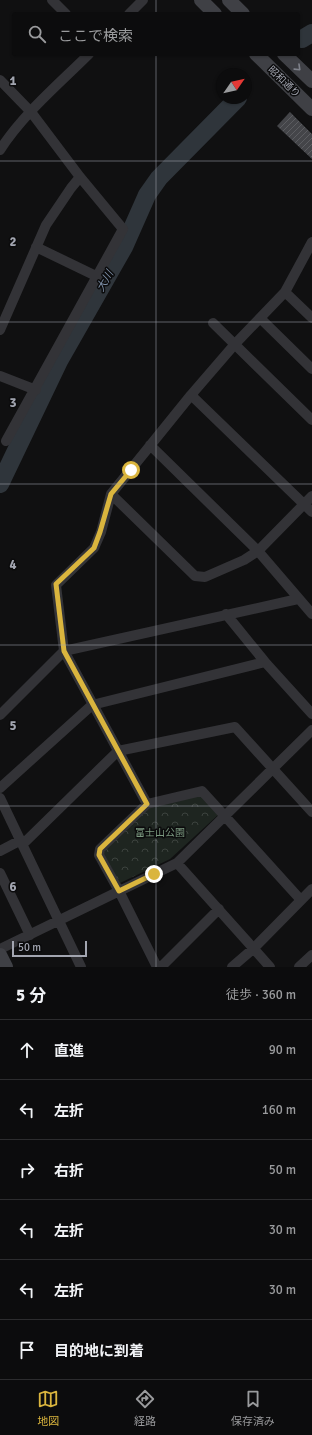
<!DOCTYPE html>
<html lang="ja">
<meta charset="utf-8">
<style>
body{margin:0;font-family:Signika,"Noto Sans JP",sans-serif;background:#1a1a1b;color:#f1f3f6}
.compass{position:absolute;left:216px;top:68px;width:36px;height:36px;border-radius:50%;background:#0c0c0d;box-shadow:0 1px 3px #0004;rotate:56deg}
.scale{position:absolute;left:12px;bottom:10px;width:75px;box-sizing:border-box;padding-left:4px;border:2px solid #a2a5b0;border-top:0;font-size:11px;line-height:14px;white-space:nowrap;color:#a2a5b0;-webkit-text-stroke:3px #0b0b0c;paint-order:stroke}
.stop{position:absolute;width:12px;height:12px;margin:-9px;border:3px solid #dab53e;border-radius:50%;background:#fff}
.stop.end{background:#dab53e;border-color:#fff;box-shadow:0 1px 4px #0008}
.list{margin:0;padding:0;list-style:none}
h2{display:flex;justify-content:space-between;align-items:center;height:52px;margin:0;padding:0 16px;font-size:17px}
h2 small{font-size:13px;font-weight:400;color:#9a9b9d}
.list li{display:grid;grid-template-columns:26px 1fr auto;gap:12px;align-items:center;box-sizing:border-box;height:60px;padding:0 16px;border-top:1px solid #2c2c2e}
.list b{display:block;font-size:15px;white-space:nowrap}
.list em{font-size:13px;font-style:normal;color:#9a9b9d}
.icon{flex:none;width:22px;height:22px;fill:none;stroke:currentColor;stroke-width:2;stroke-linecap:round;stroke-linejoin:round}
.map{position:relative;flex:none;width:312px;height:967px;overflow:hidden}
.search{position:absolute;background:#0c0c0d;box-shadow:0 1px 3px #0004;left:12px;right:12px;top:12px;height:44px;display:flex;align-items:center;gap:10px;box-sizing:border-box;padding:0 14px;border-radius:4px;color:#9a9b9d;font-size:15px}
.sheet{height:412px;background:#0c0c0d}
nav{display:flex;justify-content:space-around;align-items:center;box-sizing:border-box;height:56px;border-top:1px solid #2c2c2e;background:#0c0c0d;font-size:11px;color:#9a9b9d}
nav a{display:grid;justify-items:center;gap:2px}
nav .on{color:#dab53e}
.map>svg:first-child{display:block}
</style>
<div class="map">
<svg width="312" height="967" viewBox="0 0 312 967">
<defs>
<pattern id="park-crowns" width="20" height="18" patternUnits="userSpaceOnUse"><rect width="20" height="18" fill="#1e2520"/><path d="M2 6a3 3 0 1 1 6 0M12 15a3 3 0 1 1 6 0" fill="none" stroke="#3c423e"/></pattern>
<pattern id="building-hatch" width="6" height="6" patternUnits="userSpaceOnUse"><rect width="6" height="6" fill="#444549"/><path d="M-1 1l2-2M0 6l6-6M5 7l2-2" fill="none" stroke="#5c5d61"/></pattern>
</defs>
<rect width="100%" height="100%" fill="#101011"/>
<path fill="url(#park-crowns)" d="M 201,794 L 219,814 L 170,859 L 120,883 L 102,852 L 149,807 Z"/>
<path fill="#0007" d="M 290,114 L 295,116 L 312,133 L 312,158 Z"/>
<g fill="none" stroke-linecap="round" stroke-linejoin="round">
<path stroke="#2f353b" stroke-width="18" d="M 302,39 L 312,33
M 0,484 L 59,361 L 124,247 L 147,195 L 159,178 L 238,98"/>
</g>
<path fill="url(#building-hatch)" d="M 290,112 L 312,134 L 312,159 L 277,126 Z"/>
<g fill="none" stroke-linecap="round" stroke-linejoin="round">
<path stroke="#333337" stroke-width="10" d="M 52,0 L 66,14
M 129,14 L 143,0
M 0,80 L 31,112 L 80,177 L 123,229 L 6,441
M 0,150 C 23,114 59,84 89,54
M 36,247 L 96,276
M 285,292 L 312,318
M 260,318 L 312,369
M 213,323 L 312,420
M 0,330 L 46,225 L 71,188 L 80,177
M 0,376 L 36,390
M 191,395 L 312,512
M 150,445 L 258,551 L 312,614
M 111,494 L 195,576 L 205,577 L 244,560 L 258,551 L 312,496
M 226,614 L 265,662 L 312,714
M 0,715 L 64,651 L 298,599
M 0,788 L 92,705 L 265,662
M 0,798 L 81,967
M 147,804 L 64,651 L 56,585 L 94,548 L 101,532 L 111,494 L 191,395 L 235,344 L 285,292 L 312,242
M 23,844 L 118,751 L 235,727 L 312,812
M 0,851 L 21,840
M 177,863 L 270,967
M 0,873 L 30,935
M 0,949 L 177,863 L 312,730
M 157,967 L 119,891 L 99,855 L 100,849 L 147,804 L 202,791 L 300,899
M 161,967 L 219,909
M 232,967 L 254,948 L 312,889
M 299,967 L 312,955"/>
<path stroke="#3f4045" stroke-width="14" d="M 201,0 L 215,14
M 229,0 L 243,14
M 256,54 L 312,109
M 284,54 L 312,81
M 0,955 L 6,967"/>
</g>
<defs><path id="oneway-chevron" d="M-2-3.5L2.5 0L-2 3.5" fill="none" stroke-width="1.6" stroke-linecap="round" stroke-linejoin="round"/></defs>
<use stroke="#7f828b" href="#oneway-chevron" transform="translate(298 68) rotate(44)"/>
<g fill="none" stroke-linecap="round" stroke-linejoin="round">
<path stroke="#dab53e" stroke-width="5" d="M 131,470 L 111,494 L 100,532 L 94,548 L 56,584 L 64,651 L 147,804 L 100,849 L 99,855 L 119,891 L 154,874"/>
</g>
<path fill="none" stroke="#a2a5b0" stroke-width="1" stroke-opacity="0.55" d="M 156,0 L 156,14M 156,54 L 156,967M 0,161 L 312,161M 0,322 L 312,322M 0,484 L 312,484M 0,645 L 312,645M 0,806 L 312,806"/>
<g text-anchor="middle" dominant-baseline="central" stroke-width="3" stroke-linejoin="round" paint-order="stroke">
<g font-size="10" fill="#a2a5b0" stroke="#0b0b0c">
<text transform="translate(284 82) rotate(44)">昭和通り</text>
</g>
<g font-size="10" fill="#7b9980" stroke="#0b0b0c">
<text x="160" y="833">富士山公園</text>
</g>
<g font-size="11" font-style="italic" fill="#7d8fa7" stroke="#0b0b0c">
<text transform="translate(105 281) rotate(-60)">大川</text>
</g>
</g>
<g font-size="13" text-anchor="middle" font-weight="bold" fill="#a2a5b0" stroke="#0b0b0c" stroke-width="3" stroke-linejoin="round" paint-order="stroke">
<text x="13" y="85">1</text>
<text x="13" y="246">2</text>
<text x="13" y="407">3</text>
<text x="13" y="569">4</text>
<text x="13" y="730">5</text>
<text x="13" y="891">6</text>
</g>
</svg>
<svg class="compass" viewBox="-18 -18 36 36"><path d="M0-13l5 13h-10z" fill="#e53935"/><path d="M0 13l5-13h-10z" fill="#9a9b9d"/></svg>
<div class="scale">50 m</div>
<div class="stop" style="left:131px;top:470px"></div>
<div class="stop end" style="left:154px;top:874px"></div>
<div class="search"><svg class="icon" aria-label="search" viewBox="0 0 24 24"><circle cx="10" cy="10" r="6"/><path d="M15 15l6 6"/></svg>ここで検索</div>
</div>
<section class="sheet">
<h2>5 分<small>徒歩 · 360 m</small></h2>
<ul class="list">
<li><svg class="icon" aria-label="ahead" viewBox="0 0 24 24"><path d="M12 20V5M6 11l6-6 6 6"/></svg><div><b>直進</b></div><em>90 m</em></li>
<li><svg class="icon" aria-label="left" viewBox="0 0 24 24"><path d="M17 20v-9H6M10 6l-5 5 5 5"/></svg><div><b>左折</b></div><em>160 m</em></li>
<li><svg class="icon" aria-label="right" viewBox="0 0 24 24"><path d="M7 20v-9h11M14 6l5 5-5 5"/></svg><div><b>右折</b></div><em>50 m</em></li>
<li><svg class="icon" aria-label="left" viewBox="0 0 24 24"><path d="M17 20v-9H6M10 6l-5 5 5 5"/></svg><div><b>左折</b></div><em>30 m</em></li>
<li><svg class="icon" aria-label="left" viewBox="0 0 24 24"><path d="M17 20v-9H6M10 6l-5 5 5 5"/></svg><div><b>左折</b></div><em>30 m</em></li>
<li><svg class="icon" aria-label="arrive" viewBox="0 0 24 24"><path d="M6 21V4h12l-3 4 3 4H6"/></svg><div><b>目的地に到着</b></div></li>
</ul>
</section>
<nav>
<a class="on"><svg class="icon" aria-label="map" viewBox="0 0 24 24"><path d="M3 6l6-2 6 2 6-2v14l-6 2-6-2-6 2zM9 4v14M15 6v14"/></svg>地図</a>
<a><svg class="icon" aria-label="directions" viewBox="0 0 24 24"><path d="M12 3l9 9-9 9-9-9zM9 14v-3h6M13 9l2 2-2 2"/></svg>経路</a>
<a><svg class="icon" aria-label="saved" viewBox="0 0 24 24"><path d="M7 4h10v16l-5-4-5 4z"/></svg>保存済み</a>
</nav>
